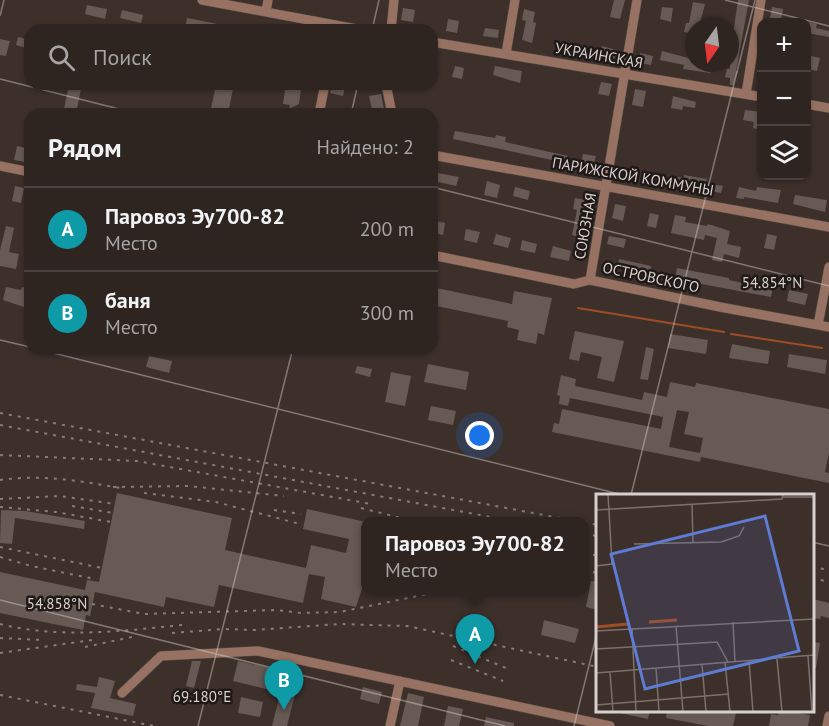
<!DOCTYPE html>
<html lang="ru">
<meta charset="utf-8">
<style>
body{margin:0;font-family:"PT Sans",sans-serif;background:#3a302d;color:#f1f3f6}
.controls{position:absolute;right:18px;top:18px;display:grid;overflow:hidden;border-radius:12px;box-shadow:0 2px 4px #0004}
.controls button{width:54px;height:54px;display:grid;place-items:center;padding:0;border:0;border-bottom:2px solid #49413e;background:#2e2420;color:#f1f3f6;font:30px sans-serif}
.compass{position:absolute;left:685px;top:18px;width:54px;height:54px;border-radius:50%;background:#2e2420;box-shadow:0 2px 4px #0004;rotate:194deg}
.you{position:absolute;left:480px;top:436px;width:21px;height:21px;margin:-15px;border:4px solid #fff;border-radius:50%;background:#1a73e8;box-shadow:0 0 0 9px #1a73e833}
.badge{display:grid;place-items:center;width:39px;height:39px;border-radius:50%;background:#0b8043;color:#fff;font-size:20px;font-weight:700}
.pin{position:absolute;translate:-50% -50px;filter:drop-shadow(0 2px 3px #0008)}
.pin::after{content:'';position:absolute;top:32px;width:21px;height:18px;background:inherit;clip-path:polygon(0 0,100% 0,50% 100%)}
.popup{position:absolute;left:361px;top:517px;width:228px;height:78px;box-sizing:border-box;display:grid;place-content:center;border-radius:12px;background:#2e2420;filter:drop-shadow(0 2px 4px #0005);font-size:20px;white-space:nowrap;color:#a7a4a5}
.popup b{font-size:22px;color:#f1f3f6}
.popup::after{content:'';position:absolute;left:50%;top:100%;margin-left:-12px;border:12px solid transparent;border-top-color:#2e2420}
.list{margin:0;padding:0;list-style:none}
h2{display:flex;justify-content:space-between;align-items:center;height:78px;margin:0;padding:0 24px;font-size:26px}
h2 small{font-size:20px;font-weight:400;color:#a7a4a5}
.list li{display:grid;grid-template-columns:39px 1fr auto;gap:18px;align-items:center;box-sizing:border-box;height:84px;padding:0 24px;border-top:2px solid #49413e}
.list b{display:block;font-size:22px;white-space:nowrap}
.list p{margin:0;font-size:20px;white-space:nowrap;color:#a7a4a5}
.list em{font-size:20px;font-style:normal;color:#a7a4a5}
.icon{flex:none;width:33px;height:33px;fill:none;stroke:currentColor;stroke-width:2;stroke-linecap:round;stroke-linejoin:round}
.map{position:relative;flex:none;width:829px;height:726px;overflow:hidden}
.search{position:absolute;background:#2e2420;box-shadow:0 2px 4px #0004;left:24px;top:24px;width:414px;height:66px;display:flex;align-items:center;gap:15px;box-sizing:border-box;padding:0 21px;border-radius:18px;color:#a7a4a5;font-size:22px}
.panel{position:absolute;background:#2e2420;box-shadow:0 2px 4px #0004;left:24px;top:108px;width:414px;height:246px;border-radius:18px}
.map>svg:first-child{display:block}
</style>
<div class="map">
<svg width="829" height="726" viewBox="0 0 829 726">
<rect width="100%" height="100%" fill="#3d302b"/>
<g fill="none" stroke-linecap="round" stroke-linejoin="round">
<path stroke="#9e4d27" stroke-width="2" d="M 578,308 L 724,332
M 731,334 L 822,348"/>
</g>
<path fill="#675954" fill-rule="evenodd" d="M 614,0 L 625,0 L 620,19 L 610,17 Z
M 738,0 L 749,0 L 736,71 L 738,71 L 733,85 L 730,85 L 730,78 L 725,77 L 727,69 L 730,69 L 730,55 Z
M 693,2 L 705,4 L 699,27 L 694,27 L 694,34 L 684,32 L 686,23 L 689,23 Z
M 87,5 L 107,9 L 105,19 L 85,14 Z
M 662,7 L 673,8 L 671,22 L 660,19 Z
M 772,7 L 783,9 L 781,20 L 770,18 Z
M 403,8 L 415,10 L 413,22 L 401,20 Z
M 524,9 L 535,12 L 533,22 L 536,23 L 532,43 L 522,40 L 526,21 L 522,20 Z
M 122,10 L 143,15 L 141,23 L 120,18 Z
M 187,18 L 233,27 L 233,30 L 185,30 Z
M 448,19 L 459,21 L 457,33 L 446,31 Z
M 807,22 L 817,24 L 816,28 L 829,31 L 829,37 L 807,33 Z
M 485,28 L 499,30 L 498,38 L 483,36 Z
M 18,37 L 30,40 L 30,49 L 16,45 Z
M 0,39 L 10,41 L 6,56 L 0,55 Z
M 602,46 L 616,50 L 615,58 L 600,54 Z
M 662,51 L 692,59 L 691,63 L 712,63 L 710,73 L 683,69 L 684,65 L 660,60 Z
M 640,53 L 653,56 L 651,65 L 639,63 Z
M 807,55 L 820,58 L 817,71 L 807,69 Z
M 455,66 L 464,68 L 462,79 L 452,77 Z
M 495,66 L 522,71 L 520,83 L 493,75 Z
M 601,82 L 612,84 L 609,96 L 598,94 Z
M 69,84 L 82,84 L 76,114 L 63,114 Z
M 216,84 L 234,84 L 228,114 L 210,114 Z
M 268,84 L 286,84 L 286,87 L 301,89 L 299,104 L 289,109 L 290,105 L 283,104 L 285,90 L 268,87 Z
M 332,84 L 345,87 L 343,96 L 330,93 Z
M 635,89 L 646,91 L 643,107 L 632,105 Z
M 381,94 L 385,114 L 373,114 L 369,96 Z
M 673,96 L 696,102 L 695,108 L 683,106 L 682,110 L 671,108 Z
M 745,110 L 762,112 L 761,130 L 753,128 L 754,122 L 743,120 Z
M 455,131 L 495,138 L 496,135 L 506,137 L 505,142 L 568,156 L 566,163 L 453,139 Z
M 17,146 L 30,149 L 30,163 L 14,160 Z
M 583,154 L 596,156 L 593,167 L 581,164 Z
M 432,172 L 459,177 L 456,186 L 438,182 L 435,195 L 432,195 Z
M 669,175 L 684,178 L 684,175 L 707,179 L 706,183 L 723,186 L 721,193 L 667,183 Z
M 487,181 L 500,185 L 497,198 L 484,195 Z
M 15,186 L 24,188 L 21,203 L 12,201 Z
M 515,187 L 530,191 L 528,200 L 513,196 Z
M 739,187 L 756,191 L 757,187 L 781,190 L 778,203 L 744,197 L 744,199 L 736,198 Z
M 795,195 L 827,200 L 825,212 L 793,204 Z
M 575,198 L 586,200 L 579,237 L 572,235 L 577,210 L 573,209 Z
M 615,204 L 626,206 L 623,221 L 612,218 Z
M 650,213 L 659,215 L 656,228 L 647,226 Z
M 675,215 L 686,217 L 685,222 L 707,226 L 708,224 L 730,231 L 727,244 L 741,247 L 739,258 L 724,254 L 722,262 L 712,260 L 717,238 L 705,235 L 704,240 L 671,233 Z
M 432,220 L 445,223 L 443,235 L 432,233 Z
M 6,226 L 14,228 L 9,252 L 19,254 L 16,269 L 0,266 L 0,250 Z
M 466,229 L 480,232 L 477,243 L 464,240 Z
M 496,234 L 511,238 L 508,248 L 493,244 Z
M 767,234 L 777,236 L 774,250 L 764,248 Z
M 609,236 L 626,239 L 624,248 L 607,244 Z
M 522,240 L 537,244 L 535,253 L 520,250 Z
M 553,246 L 571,251 L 569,261 L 550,257 Z
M 619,259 L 651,266 L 650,274 L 617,266 Z
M 677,268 L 729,278 L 729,280 L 761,287 L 761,285 L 773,287 L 771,297 L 675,279 Z
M 6,287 L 21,290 L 22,287 L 30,289 L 30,309 L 3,300 Z
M 432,287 L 512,304 L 514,291 L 552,298 L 544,335 L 538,333 L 536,344 L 517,340 L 519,330 L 507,327 L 508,321 L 432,305 Z
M 789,290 L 808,294 L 805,305 L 787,301 Z
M 575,331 L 624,341 L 614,382 L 597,378 L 602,357 L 581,352 L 579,361 L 569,359 Z
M 670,334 L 708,340 L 706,354 L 668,348 Z
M 732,344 L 770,351 L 768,364 L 729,358 Z
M 646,347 L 654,349 L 648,380 L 640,379 Z
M 789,354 L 827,360 L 825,374 L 787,367 Z
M 149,356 L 172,361 L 169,373 L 146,367 Z
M 428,364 L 469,372 L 466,390 L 424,382 Z
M 357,366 L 372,369 L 370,377 L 355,373 Z
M 391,372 L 411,376 L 405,406 L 385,402 Z
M 561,375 L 576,379 L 575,386 L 642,400 L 644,392 L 667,397 L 670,382 L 695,387 L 696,383 L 829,409 L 829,453 L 825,472 L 829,473 L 829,483 L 701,457 L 700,462 L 552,432 L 554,423 L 559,424 L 562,409 L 661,429 L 663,417 L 570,398 L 568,406 L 559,404 L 560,396 L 557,395 ZM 677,410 L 689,412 L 684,434 L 703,438 L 700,453 L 669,447 Z
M 431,406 L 456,411 L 453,425 L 428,420 Z
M 117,493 L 232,518 L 225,550 L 306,568 L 311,545 L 346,553 L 349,539 L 303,529 L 307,509 L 366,522 L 366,576 L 356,607 L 321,599 L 325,577 L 309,574 L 303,603 L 219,585 L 214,607 L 166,597 L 164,607 L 95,592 L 90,616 L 86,615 L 83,630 L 0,613 L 0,572 L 85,590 L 87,580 L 99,582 Z
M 1,510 L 25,511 L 85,521 L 84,529 L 15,518 L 12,544 L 0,543 Z
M 591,581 L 598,582 L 598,610 L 586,607 Z
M 813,599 L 829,603 L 829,618 L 821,616 L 820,619 L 813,618 Z
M 544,620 L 579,629 L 575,643 L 541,635 Z
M 813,642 L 820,643 L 816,668 L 813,668 Z
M 192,661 L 201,661 L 194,688 L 186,686 Z
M 238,661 L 275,669 L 270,690 L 233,681 Z
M 99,677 L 115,681 L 110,698 L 136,704 L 133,716 L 91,708 L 95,693 L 76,690 L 77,684 L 97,687 Z
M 363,687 L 382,692 L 379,704 L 360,699 Z
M 281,691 L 295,694 L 287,726 L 272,726 Z
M 408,693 L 424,697 L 418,726 L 400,726 Z
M 241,697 L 263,702 L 260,717 L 238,713 Z
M 448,706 L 463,709 L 459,726 L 444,726 Z
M 615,710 L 650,710 L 648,719 L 615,712 Z
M 667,710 L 718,710 L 736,713 L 733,726 L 708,726 L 666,718 Z
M 779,710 L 810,715 L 808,726 L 769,726 L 771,714 L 778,715 Z
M 486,717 L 514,723 L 514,726 L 484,726 Z"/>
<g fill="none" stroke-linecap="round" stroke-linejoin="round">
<defs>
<path id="minor" d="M 202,0 L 362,30
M 266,12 L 268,0
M 391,30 L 394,0
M 432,42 L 762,97
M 506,54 L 515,0
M 386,84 L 392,114
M 746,94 L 761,0
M 806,104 L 829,108
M 319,114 L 325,84
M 432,155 L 829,227
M 0,166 L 30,172
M 432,255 L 574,284 L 590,280 L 720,307 L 829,327
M 590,280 L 637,0
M 818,325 L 829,267
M 122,693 L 161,656 L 258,651 L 610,726
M 390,726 L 400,681
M 827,726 L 829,716"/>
</defs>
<use href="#minor" stroke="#594d48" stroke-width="10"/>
<use href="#minor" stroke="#977161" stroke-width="9"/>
<path stroke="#877d78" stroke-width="2" stroke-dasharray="3 6" stroke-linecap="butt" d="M 0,413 L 581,522
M 0,425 L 517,522
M 0,455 L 137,461 L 371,504
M 0,480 C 42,474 80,481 121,488
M 113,487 L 188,486 L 284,496
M 144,493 L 216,502 L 300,524
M 0,499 L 60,496 L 115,504
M 72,506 L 113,513
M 0,507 L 56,512 L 111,522
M 361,508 L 417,522
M 274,510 L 301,514
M 584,522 L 598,525
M 584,534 L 598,536
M 0,547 L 102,568
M 584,555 L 598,555
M 0,557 L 31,566 L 95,579
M 812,567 L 829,570
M 584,573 L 598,572
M 812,578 L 829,582
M 484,591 L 486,590
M 92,604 L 144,614 L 276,610 L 301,613 L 340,612 L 447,590
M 0,624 C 60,639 121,631 182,625
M 172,633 L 224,629 L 255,630 L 339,624 L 407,626 L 598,667
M 0,638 L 42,640
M 453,646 L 506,668
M 85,647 L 132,637
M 0,653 L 92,640
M 451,660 L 503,681
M 0,695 L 154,726"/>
</g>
<path fill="none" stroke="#d8d0cc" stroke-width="1.5" stroke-opacity="0.45" d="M 725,0 L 829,26M 0,16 L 4,0M 372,30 L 379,0M 0,79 L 139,114M 351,114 L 358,84M 432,187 L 829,286M 0,340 L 30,347M 33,348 L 623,495M 631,495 L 755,0M 812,542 L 829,546M 0,600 L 505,726M 198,726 L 293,348M 574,726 L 598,629"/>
<g text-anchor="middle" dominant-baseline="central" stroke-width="5" stroke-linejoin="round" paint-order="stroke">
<g font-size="15" fill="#d8d0cc" stroke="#1f1a17">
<text transform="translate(599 55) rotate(10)">УКРАИНСКАЯ</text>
<text transform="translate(633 176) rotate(10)">ПАРИЖСКОЙ КОММУНЫ</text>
<text transform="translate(585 226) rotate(-80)">СОЮЗНАЯ</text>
<text transform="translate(651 277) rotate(12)">ОСТРОВСКОГО</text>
</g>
</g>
<g transform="translate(596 494)">
<rect width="218" height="218" fill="#3d302b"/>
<path fill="none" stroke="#9e4d27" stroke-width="3" d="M 53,128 L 81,126M 0,133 L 32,130"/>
<path fill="none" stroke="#7b706b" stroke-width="1.5" d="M 187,3 L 218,3M 96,11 L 97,49M 0,16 L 186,5 L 187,0M 38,50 L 125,48 L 143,42 L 148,33M 0,72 L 16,70 L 12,0M 137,128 L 139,168M 80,132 L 87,218M 36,134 L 40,218M 0,137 L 218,125M 0,155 L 121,148 L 132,168M 212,162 L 216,218M 181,165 L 186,218M 153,167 L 157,218M 129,168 L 134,218M 106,170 L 110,218M 60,174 L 63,218M 14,178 L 17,218M 0,179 L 218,161M 0,211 L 133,200"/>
<path fill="#5e7cd4" fill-opacity="0.15" stroke="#5e7cd4" stroke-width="3" d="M 169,22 L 203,157 L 49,195 L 15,60 Z"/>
<rect width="218" height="218" fill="none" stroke="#d8d0cc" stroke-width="3"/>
</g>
<g font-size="15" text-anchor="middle" fill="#d8d0cc" stroke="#1f1a17" stroke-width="5" stroke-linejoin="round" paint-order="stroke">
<text x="772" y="288">54.854°N</text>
<text x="57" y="609">54.858°N</text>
<text x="202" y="702">69.180°E</text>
</g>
</svg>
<div class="controls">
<button>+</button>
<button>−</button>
<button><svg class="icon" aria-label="layers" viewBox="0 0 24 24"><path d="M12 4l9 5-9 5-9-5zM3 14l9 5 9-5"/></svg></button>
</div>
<svg class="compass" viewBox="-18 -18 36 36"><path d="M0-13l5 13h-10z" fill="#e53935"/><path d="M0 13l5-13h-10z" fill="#a7a4a5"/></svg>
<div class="you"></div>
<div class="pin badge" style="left:475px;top:664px;background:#0f9aa8">A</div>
<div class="popup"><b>Паровоз Эу700-82</b>Место</div>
<div class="pin badge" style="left:284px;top:710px;background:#0f9aa8">B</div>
<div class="search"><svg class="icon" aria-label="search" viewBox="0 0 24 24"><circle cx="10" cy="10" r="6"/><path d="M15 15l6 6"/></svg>Поиск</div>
<section class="panel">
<h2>Рядом<small>Найдено: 2</small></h2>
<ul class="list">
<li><span class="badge" style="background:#0f9aa8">A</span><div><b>Паровоз Эу700-82</b><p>Место</p></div><em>200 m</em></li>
<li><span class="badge" style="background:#0f9aa8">B</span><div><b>баня</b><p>Место</p></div><em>300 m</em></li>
</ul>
</section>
</div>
